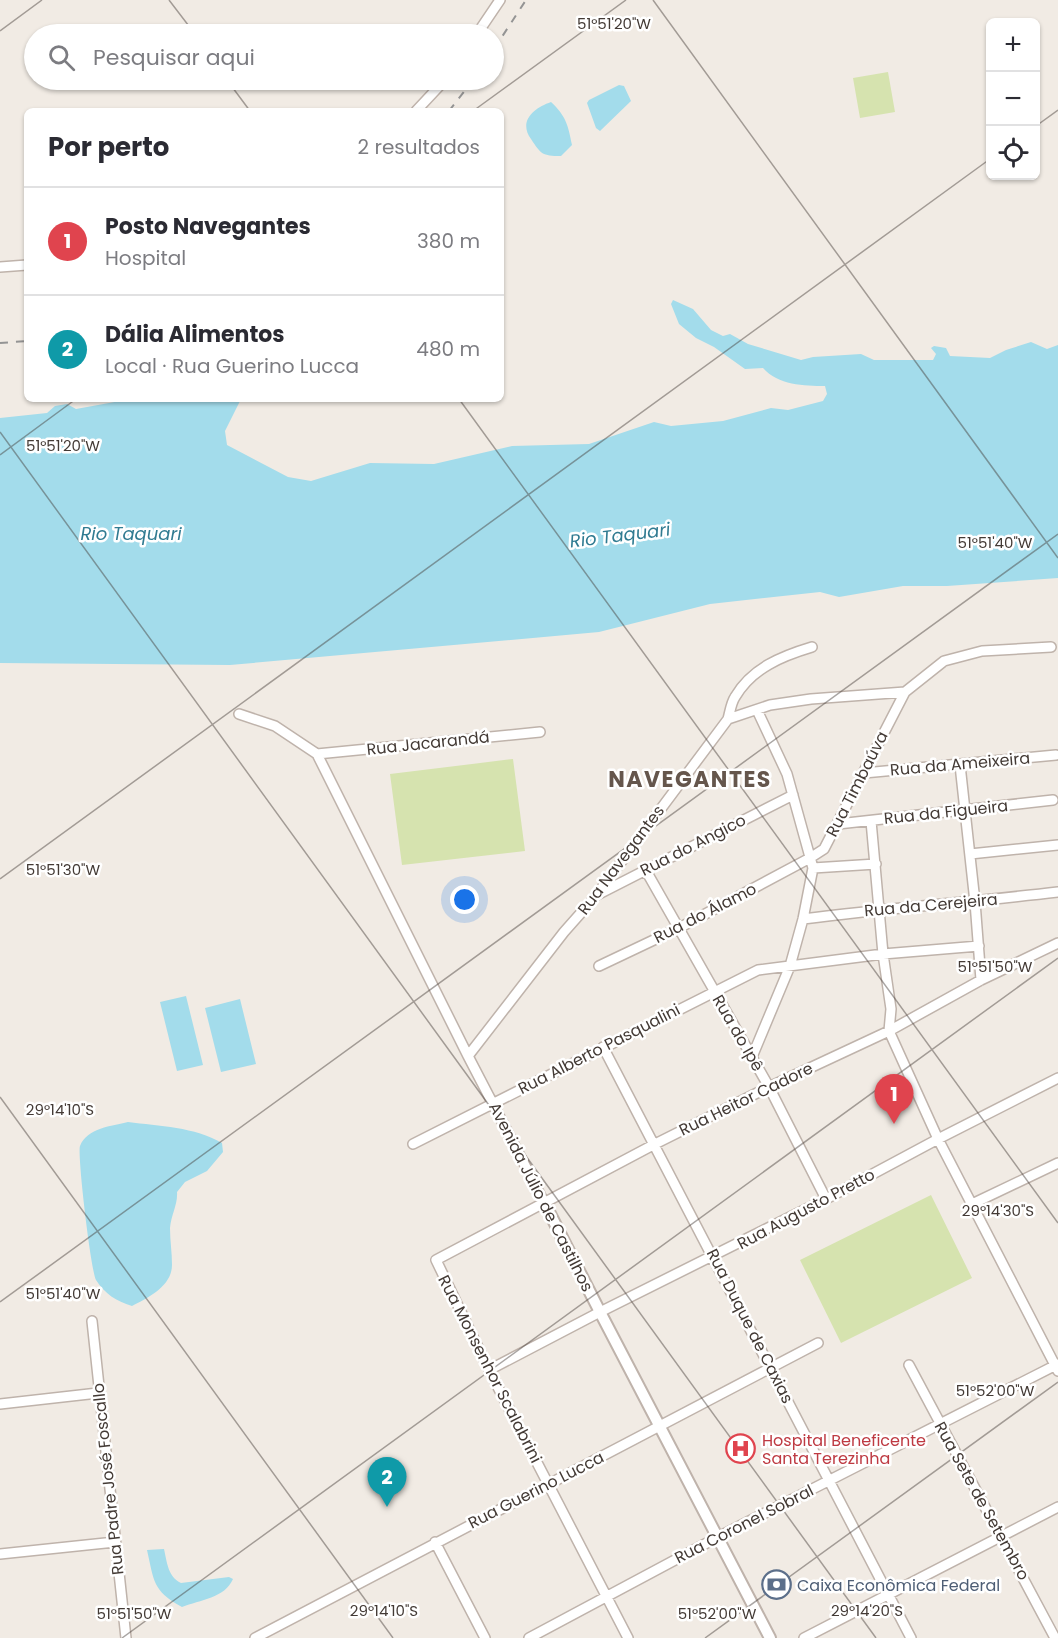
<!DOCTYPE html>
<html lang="pt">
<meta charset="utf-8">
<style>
body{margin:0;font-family:Poppins,sans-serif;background:#f7f7f7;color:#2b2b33}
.controls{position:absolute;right:18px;top:18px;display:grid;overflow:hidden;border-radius:9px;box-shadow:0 2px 4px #0004}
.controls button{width:54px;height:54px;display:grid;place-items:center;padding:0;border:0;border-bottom:2px solid #e1e1e2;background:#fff;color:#2b2b33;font:30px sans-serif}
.you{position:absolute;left:465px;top:900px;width:21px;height:21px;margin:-15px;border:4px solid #fff;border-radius:50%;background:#1a73e8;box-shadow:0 0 0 9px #1a73e833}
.badge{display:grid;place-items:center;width:39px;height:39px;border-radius:50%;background:#ed1f29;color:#fff;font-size:20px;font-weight:700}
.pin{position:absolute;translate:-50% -50px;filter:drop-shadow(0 2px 3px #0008)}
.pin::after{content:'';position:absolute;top:32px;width:21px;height:18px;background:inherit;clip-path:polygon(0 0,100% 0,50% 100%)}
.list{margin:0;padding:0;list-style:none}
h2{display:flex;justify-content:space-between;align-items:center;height:78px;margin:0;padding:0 24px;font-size:26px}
h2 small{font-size:20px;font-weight:400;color:#7c7c81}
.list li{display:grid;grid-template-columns:39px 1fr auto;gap:18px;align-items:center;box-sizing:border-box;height:108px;padding:0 24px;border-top:2px solid #e1e1e2}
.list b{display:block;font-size:22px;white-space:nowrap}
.list p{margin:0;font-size:20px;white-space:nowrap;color:#7c7c81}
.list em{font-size:20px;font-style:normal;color:#7c7c81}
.icon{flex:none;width:33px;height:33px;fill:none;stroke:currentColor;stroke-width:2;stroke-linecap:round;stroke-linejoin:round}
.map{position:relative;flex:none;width:1058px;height:1638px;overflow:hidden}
.search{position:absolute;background:#fff;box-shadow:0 2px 4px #0004;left:24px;top:24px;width:480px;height:66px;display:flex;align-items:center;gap:15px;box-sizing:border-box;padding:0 21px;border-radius:33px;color:#7c7c81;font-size:22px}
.panel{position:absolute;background:#fff;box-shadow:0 2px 4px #0004;left:24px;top:108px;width:480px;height:294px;border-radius:9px}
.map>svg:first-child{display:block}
</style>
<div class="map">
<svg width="1058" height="1638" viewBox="0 0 1058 1638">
<rect width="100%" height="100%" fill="#f1ebe4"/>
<path fill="#d6e3af" d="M 888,72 L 895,112 L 860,118 L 853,78 Z
M 513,759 L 525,851 L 402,865 L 390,774 Z
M 931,1195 L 972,1278 L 841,1343 L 800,1260 Z"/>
<path fill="#a3dceb" d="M 619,85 L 624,86 L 631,101 L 600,131 L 596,128 L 587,103 L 589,100 Z
M 551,102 C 566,116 568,125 572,145 L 561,156 C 542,156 541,154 531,139 C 518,121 534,108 551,102 Z
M 673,300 L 693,309 L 711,330 L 723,336 L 730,334 L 748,344 L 801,360 L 813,357 L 861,354 L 874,360 L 933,360 L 936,354 L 931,348 L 934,346 L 946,348 L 950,356 L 990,358 L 1006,350 L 1031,342 L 1047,349 L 1058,345 L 1058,578 L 947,586 L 903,586 L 839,597 L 820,592 L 710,604 L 599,632 L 230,665 L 0,663 L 0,418 L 47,413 L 55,406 L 67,404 L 76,409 L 131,399 L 241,399 L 225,431 L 227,445 L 288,477 L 311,481 L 370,463 L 434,464 L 512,446 L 589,444 L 654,422 L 671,426 L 723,421 L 771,408 L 788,410 L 823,401 L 827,394 L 825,386 C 804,386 778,385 763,368 L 745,369 L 714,347 L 696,338 L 679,324 L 671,304 Z
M 186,996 L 203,1065 L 177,1071 L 160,1002 Z
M 240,999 L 256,1064 L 221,1072 L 205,1008 Z
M 128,1122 C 159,1126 195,1127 222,1143 L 223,1152 L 207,1171 L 185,1182 L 177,1192 C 178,1204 171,1215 170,1228 C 170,1240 172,1253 172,1265 C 172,1286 148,1298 132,1306 C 116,1301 105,1294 96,1280 C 91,1272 77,1154 80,1146 C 87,1128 112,1126 128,1122 Z
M 164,1549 C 167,1562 168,1577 181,1583 L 229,1577 L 233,1579 C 225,1598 200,1600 182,1607 C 152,1591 154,1580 147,1550 Z"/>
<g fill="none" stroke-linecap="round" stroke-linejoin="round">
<defs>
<path id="minor" d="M 477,34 L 500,0
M 416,111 L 445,80
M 0,267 L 27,265
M 239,714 L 275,726 L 317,754 L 468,1056 L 544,1202
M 728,719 C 730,712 731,703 735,697 C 752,668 782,656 812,647
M 317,754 L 540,732
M 960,765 L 975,902 L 981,980
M 864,773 L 1056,755
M 871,821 L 883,954 L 891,1009 L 889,1031 L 938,1139 L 1058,1371
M 838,824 L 1053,800
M 970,854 L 1058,845
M 813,868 L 876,864
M 645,869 L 769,1087 L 826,1199
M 597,895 L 793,795
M 803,919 C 888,908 973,902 1058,892
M 599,966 L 679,928 L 810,858 L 824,849 L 905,692 L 944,661 L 982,651 L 1051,647
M 603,1047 L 911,1638
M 468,1056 L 564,932 L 595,897 L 728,719 L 770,705 L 811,699 L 905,692
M 752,1057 L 790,966 L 803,919 L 813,868 L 787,774 L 757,710
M 413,1144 L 758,970 L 883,954 L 979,946
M 972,1204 L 1058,1163
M 92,1321 L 126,1638
M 909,1365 L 1055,1638
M 489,1370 L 600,1312 L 826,1199 L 938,1139 L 1058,1078
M 0,1404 L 98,1393
M 435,1542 L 485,1638
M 0,1554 L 115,1542
M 255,1638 L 818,1343
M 529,1638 L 718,1537 L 1058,1364
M 628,1638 L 489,1370 L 436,1260 L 655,1144 L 769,1087 L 889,1031 L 981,980 L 1058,943
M 804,1638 L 1058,1507"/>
<path id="tertiary" d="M 544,1202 L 600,1312 L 770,1638"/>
</defs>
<use href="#minor" stroke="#bfb3ab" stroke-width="12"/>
<use href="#tertiary" stroke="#bfb3ab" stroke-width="14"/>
<use href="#minor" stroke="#fff" stroke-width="9"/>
<use href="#tertiary" stroke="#fff" stroke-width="10"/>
<path stroke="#949494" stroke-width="2" stroke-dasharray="8 8" stroke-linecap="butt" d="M 494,49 L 526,0
M 449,111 L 473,80
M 0,343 L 27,341"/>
</g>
<path fill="none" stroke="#433a35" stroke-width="1.5" stroke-opacity="0.45" d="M 169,0 L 195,34M 653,0 L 1058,558M 0,31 L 42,0M 227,80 L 250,111M 473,111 L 626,0M 1036,126 L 1058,110M 459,399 L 1058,1223M 0,432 L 876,1638M 0,455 L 76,399M 0,879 L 990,159M 0,1097 L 393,1638M 0,1302 L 1058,534M 122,1638 L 1058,958M 705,1638 L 1058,1382"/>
<defs>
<symbol id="hospital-ring" viewBox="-11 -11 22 22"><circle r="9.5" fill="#fff" stroke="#e0444e" stroke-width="1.5"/><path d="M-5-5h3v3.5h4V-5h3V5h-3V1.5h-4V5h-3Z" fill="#e0444e"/></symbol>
<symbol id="bank-ring" viewBox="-11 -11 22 22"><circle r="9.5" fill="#fff" stroke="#5c6f8a" stroke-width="1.5"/><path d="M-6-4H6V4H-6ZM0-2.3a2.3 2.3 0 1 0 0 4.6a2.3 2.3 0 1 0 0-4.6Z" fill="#5c6f8a"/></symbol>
</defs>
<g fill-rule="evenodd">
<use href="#hospital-ring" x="724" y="1432" width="33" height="33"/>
<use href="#bank-ring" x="760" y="1568" width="33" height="33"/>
</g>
<g text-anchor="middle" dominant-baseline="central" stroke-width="5" stroke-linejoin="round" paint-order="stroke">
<g font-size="16" fill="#433a35" stroke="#fff">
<text transform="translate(428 743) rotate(-6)">Rua Jacarandá</text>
<text transform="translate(960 764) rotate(-5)">Rua da Ameixeira</text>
<text transform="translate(857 784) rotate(-63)">Rua Timbaúva</text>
<text transform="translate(946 812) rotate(-6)">Rua da Figueira</text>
<text transform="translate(693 845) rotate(-27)">Rua do Angico</text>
<text transform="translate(621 860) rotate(-53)">Rua Navegantes</text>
<text transform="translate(931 905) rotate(-5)">Rua da Cerejeira</text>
<text transform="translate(705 913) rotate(-27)">Rua do Álamo</text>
<text transform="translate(738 1033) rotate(60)">Rua do Ipê</text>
<text transform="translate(599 1049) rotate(-27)">Rua Alberto Pasqualini</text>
<text transform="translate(746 1099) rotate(-26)">Rua Heitor Cadore</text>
<text transform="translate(541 1197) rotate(63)">Avenida Júlio de Castilhos</text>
<text transform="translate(806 1209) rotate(-28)">Rua Augusto Pretto</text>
<text transform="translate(750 1326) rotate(63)">Rua Duque de Caxias</text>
<text transform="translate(490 1369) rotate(63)">Rua Monsenhor Scalabrini</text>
<text transform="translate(108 1479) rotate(-96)">Rua Padre José Foscallo</text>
<text transform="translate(536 1490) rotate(-27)">Rua Guerino Lucca</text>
<text transform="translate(982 1501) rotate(61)">Rua Sete de Setembro</text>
<text transform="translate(744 1524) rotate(-27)">Rua Coronel Sobral</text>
</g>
<g font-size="16" fill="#be3a42" stroke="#fff" text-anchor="start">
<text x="762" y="1440">Hospital Beneficente<tspan x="762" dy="18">Santa Terezinha</tspan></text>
</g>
<g font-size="16" fill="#4e5e75" stroke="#fff" text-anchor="start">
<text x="797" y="1585">Caixa Econômica Federal</text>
</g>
<g font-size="18" font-style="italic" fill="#307b91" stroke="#fff">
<text x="131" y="533">Rio Taquari</text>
<text transform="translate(620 535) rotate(-7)">Rio Taquari</text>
</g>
<g font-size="22" font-weight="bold" letter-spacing="1.5" fill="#65564c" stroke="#fff">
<text x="690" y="779">NAVEGANTES</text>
</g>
</g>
<g font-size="15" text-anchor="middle" fill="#433a35" stroke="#fff" stroke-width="5" stroke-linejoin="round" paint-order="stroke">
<text x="614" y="29">51°51'20"W</text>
<text x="63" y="451">51°51'20"W</text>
<text x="995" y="548">51°51'40"W</text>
<text x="63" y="875">51°51'30"W</text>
<text x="995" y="972">51°51'50"W</text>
<text x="60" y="1115">29°14'10"S</text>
<text x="998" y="1216">29°14'30"S</text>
<text x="63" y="1299">51°51'40"W</text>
<text x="995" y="1396">51°52'00"W</text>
<text x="384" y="1616">29°14'10"S</text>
<text x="867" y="1616">29°14'20"S</text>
<text x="134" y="1619">51°51'50"W</text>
<text x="717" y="1619">51°52'00"W</text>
</g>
</svg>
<div class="controls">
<button>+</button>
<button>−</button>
<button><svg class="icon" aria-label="locate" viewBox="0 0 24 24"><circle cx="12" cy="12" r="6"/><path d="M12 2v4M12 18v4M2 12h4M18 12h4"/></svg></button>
</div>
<div class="you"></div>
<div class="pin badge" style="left:894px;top:1124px;background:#e0444e">1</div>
<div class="pin badge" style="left:387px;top:1507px;background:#0f9aa8">2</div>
<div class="search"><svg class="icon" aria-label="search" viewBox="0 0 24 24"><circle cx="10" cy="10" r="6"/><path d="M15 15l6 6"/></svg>Pesquisar aqui</div>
<section class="panel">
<h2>Por perto<small>2 resultados</small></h2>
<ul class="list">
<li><span class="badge" style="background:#e0444e">1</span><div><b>Posto Navegantes</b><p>Hospital</p></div><em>380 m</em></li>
<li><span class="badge" style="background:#0f9aa8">2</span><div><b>Dália Alimentos</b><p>Local · Rua Guerino Lucca</p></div><em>480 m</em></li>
</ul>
</section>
</div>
